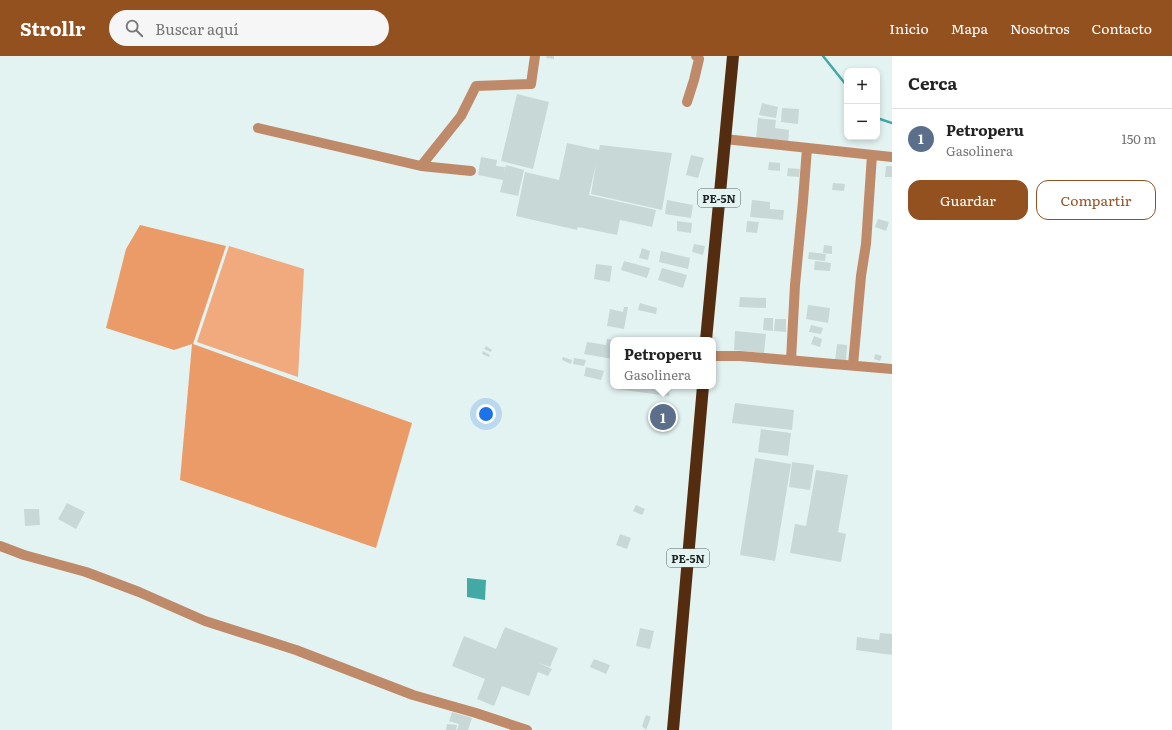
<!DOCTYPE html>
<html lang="es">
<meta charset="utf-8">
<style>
body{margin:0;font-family:Literata,serif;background:#f6f6f6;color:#222}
.controls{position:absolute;right:12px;top:12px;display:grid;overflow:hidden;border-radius:8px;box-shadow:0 2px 6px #0003}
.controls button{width:36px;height:36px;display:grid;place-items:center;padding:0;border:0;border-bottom:1px solid #e0e0e0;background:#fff;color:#222;font:20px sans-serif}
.you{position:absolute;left:486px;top:358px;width:14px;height:14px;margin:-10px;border:3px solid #fff;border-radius:50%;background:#1a73e8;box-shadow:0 0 0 6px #1a73e833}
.badge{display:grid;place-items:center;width:26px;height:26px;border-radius:50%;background:#945120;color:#fff;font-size:13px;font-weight:700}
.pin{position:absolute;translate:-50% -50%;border:2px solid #fff;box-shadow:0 1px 4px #0006}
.popup{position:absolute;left:610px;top:281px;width:106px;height:52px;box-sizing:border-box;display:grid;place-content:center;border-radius:8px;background:#fff;filter:drop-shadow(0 1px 3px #0005);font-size:13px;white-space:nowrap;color:#767676}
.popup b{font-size:15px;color:#222}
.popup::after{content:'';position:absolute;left:50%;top:100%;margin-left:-8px;border:8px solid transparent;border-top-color:#fff}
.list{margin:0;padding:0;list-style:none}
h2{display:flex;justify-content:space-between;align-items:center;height:52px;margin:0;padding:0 16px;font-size:17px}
h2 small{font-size:13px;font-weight:400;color:#767676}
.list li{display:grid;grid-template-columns:26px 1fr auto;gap:12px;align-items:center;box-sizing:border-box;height:60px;padding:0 16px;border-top:1px solid #e0e0e0}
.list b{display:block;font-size:15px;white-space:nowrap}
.list p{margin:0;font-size:13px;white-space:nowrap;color:#767676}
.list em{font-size:13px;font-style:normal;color:#767676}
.actions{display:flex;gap:8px;padding:12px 16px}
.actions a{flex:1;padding:9px 0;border:1px solid #945120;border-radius:12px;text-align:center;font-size:14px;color:#945120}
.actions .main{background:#945120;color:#fff}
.icon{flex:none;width:22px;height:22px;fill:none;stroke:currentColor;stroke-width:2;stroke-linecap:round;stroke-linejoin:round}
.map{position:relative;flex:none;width:892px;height:674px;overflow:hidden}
header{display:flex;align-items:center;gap:24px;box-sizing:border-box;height:56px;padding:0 20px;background:#945120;color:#fff}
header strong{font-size:19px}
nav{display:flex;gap:22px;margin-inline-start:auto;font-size:14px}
.search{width:280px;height:36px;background:#f6f6f6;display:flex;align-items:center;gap:10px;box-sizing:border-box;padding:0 14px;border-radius:22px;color:#767676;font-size:15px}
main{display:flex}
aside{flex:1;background:#fff}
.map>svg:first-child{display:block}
</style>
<header>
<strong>Strollr</strong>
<div class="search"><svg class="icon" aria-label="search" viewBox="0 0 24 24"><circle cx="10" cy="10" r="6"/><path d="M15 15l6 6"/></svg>Buscar aquí</div>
<nav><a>Inicio</a><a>Mapa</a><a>Nosotros</a><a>Contacto</a></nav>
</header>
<main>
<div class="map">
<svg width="892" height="674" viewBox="0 0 892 674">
<rect width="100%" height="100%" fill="#e3f3f2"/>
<path fill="#f0aa7e" d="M 229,190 L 304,213 L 298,321 L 197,286 Z"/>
<path fill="#eb9b67" d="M 140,169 L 226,190 L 193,288 L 412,367 L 376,492 L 180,424 L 192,288 L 174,294 L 106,272 L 126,193 Z"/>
<path fill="#42a9a5" d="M 467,522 L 486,524 L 485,544 L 467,541 Z"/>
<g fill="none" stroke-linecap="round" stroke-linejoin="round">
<path stroke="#42a9a5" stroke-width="2.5" d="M 823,0 L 847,30
M 877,62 L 892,67"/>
</g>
<path fill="#c8d8d7" d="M 547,0 L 554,0 L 554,3 L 546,2 Z
M 517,38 L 549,46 L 533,113 L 501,105 Z
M 762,47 L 778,51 L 776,62 L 759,59 Z
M 782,52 L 799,53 L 798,68 L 781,66 Z
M 758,62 L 776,64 L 775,72 L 789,74 L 788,87 L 756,83 Z
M 567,87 L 599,94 L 600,89 L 672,97 L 662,154 L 591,138 L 596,108 L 589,139 L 656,154 L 652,171 L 620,164 L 617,179 L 578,171 L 577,174 L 516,160 L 525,116 L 559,124 Z
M 691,99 L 704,102 L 698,122 L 686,119 Z
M 481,101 L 497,104 L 496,110 L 505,111 L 504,117 L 506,109 L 524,114 L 518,140 L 500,136 L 503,124 L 478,119 Z
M 769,106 L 780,107 L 780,115 L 768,114 Z
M 886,110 L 892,110 L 892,121 L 885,121 Z
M 788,112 L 800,113 L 799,121 L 787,120 Z
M 833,127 L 845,128 L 844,135 L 832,134 Z
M 667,144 L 693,149 L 691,162 L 665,158 Z
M 752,144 L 770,146 L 770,153 L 784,154 L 783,164 L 750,161 Z
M 878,163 L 889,166 L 886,175 L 875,171 Z
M 677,165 L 692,167 L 691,177 L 677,175 Z
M 747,165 L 759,166 L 757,177 L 746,176 Z
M 694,188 L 705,190 L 703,199 L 692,196 Z
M 824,189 L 832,190 L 832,198 L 823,197 Z
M 642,192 L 650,195 L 648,204 L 639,202 Z
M 661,195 L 690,202 L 688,213 L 659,206 Z
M 809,196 L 826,198 L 825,205 L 808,203 Z
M 624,205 L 650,212 L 647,222 L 621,214 Z
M 815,205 L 831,207 L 830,215 L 814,214 Z
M 596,208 L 612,210 L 610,226 L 594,223 Z
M 662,212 L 687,219 L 683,232 L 658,224 Z
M 740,241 L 766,242 L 766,252 L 739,251 Z
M 640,247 L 657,252 L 656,258 L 638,254 Z
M 808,249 L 830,252 L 828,267 L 806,263 Z
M 624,251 L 628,251 L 624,273 L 607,270 L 610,253 L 623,256 Z
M 764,262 L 773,262 L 773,275 L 763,274 Z
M 775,263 L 786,263 L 786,276 L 774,275 Z
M 811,269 L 823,272 L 821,278 L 809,276 Z
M 735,275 L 766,278 L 764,297 L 734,294 Z
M 814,280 L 822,283 L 820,291 L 811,288 Z
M 607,283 L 613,284 L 613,303 L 584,298 L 587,286 L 606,289 Z
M 837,288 L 847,289 L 846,306 L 835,305 Z
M 486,290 L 492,294 L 491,296 L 484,293 Z
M 483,295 L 490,299 L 489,301 L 482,298 Z
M 875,298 L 882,300 L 880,305 L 874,303 Z
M 563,301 L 572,304 L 571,308 L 562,304 Z
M 574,302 L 586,304 L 584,310 L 573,308 Z
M 586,311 L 604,315 L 601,324 L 584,320 Z
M 616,330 L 670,330 L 669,340 L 616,333 Z
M 735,347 L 794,354 L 792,374 L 732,367 Z
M 761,373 L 791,377 L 788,400 L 758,396 Z
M 755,402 L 791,408 L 775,505 L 740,499 Z
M 792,406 L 814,409 L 810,434 L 789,431 Z
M 816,414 L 848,419 L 838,476 L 846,478 L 841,506 L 790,497 L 795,468 L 806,470 Z
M 67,447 L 85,456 L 76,473 L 58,463 Z
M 636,449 L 645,453 L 642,459 L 633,455 Z
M 24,453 L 39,453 L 40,469 L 25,470 Z
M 620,478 L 631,482 L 627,493 L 616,489 Z
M 505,571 L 558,592 L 550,611 L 539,607 L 552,613 L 548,620 L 538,616 L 529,640 L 502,630 L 494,650 L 477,643 L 485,623 L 490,625 L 452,610 L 464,580 L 496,593 Z
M 640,572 L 654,575 L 650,593 L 636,590 Z
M 880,577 L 892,578 L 892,599 L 856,594 L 857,581 L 879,584 Z
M 594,603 L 610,609 L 606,618 L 590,611 Z
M 452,656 L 472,662 L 468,674 L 457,674 L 459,668 L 449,665 Z
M 646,659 L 651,661 L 646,674 L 642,670 Z
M 447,668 L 457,669 L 456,674 L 446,674 Z"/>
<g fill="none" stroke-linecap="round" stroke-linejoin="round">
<path stroke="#bf8a69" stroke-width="10" d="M 687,46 L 694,24 L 699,3 L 696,0
M 258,72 L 421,110 L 471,115
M 725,83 L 892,101
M 421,110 L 461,60 L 476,30 L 531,28 L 535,0
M 713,300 L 740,300 L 892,313
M 791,304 L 795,229 L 803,145 L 807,92
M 853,309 L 861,220 L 866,188 L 872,99
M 0,490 L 24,499 L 86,516 L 139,536 L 205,565 L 296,594 L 413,639 L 476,657 L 527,674"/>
<path stroke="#542d10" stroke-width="12" d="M 706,284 L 733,0
M 673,674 L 703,330"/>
</g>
<g text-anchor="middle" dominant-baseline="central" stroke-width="3" stroke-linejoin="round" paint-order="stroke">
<g fill="#e3f3f2" stroke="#596262" stroke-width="1">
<rect x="698" y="133" width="42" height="18" rx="3"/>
<rect x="667" y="493" width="42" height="18" rx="3"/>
</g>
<g font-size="11" font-weight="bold" fill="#1e2424">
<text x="719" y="142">PE-5N</text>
<text x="688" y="502">PE-5N</text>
</g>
</g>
</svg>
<div class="controls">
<button>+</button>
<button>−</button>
</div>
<div class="you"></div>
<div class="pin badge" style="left:663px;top:361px;background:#5c6f8a">1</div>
<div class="popup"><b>Petroperu</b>Gasolinera</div>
</div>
<aside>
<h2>Cerca<small></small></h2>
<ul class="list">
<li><span class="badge" style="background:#5c6f8a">1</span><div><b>Petroperu</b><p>Gasolinera</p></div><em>150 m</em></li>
</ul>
<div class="actions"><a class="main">Guardar</a><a>Compartir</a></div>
</aside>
</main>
